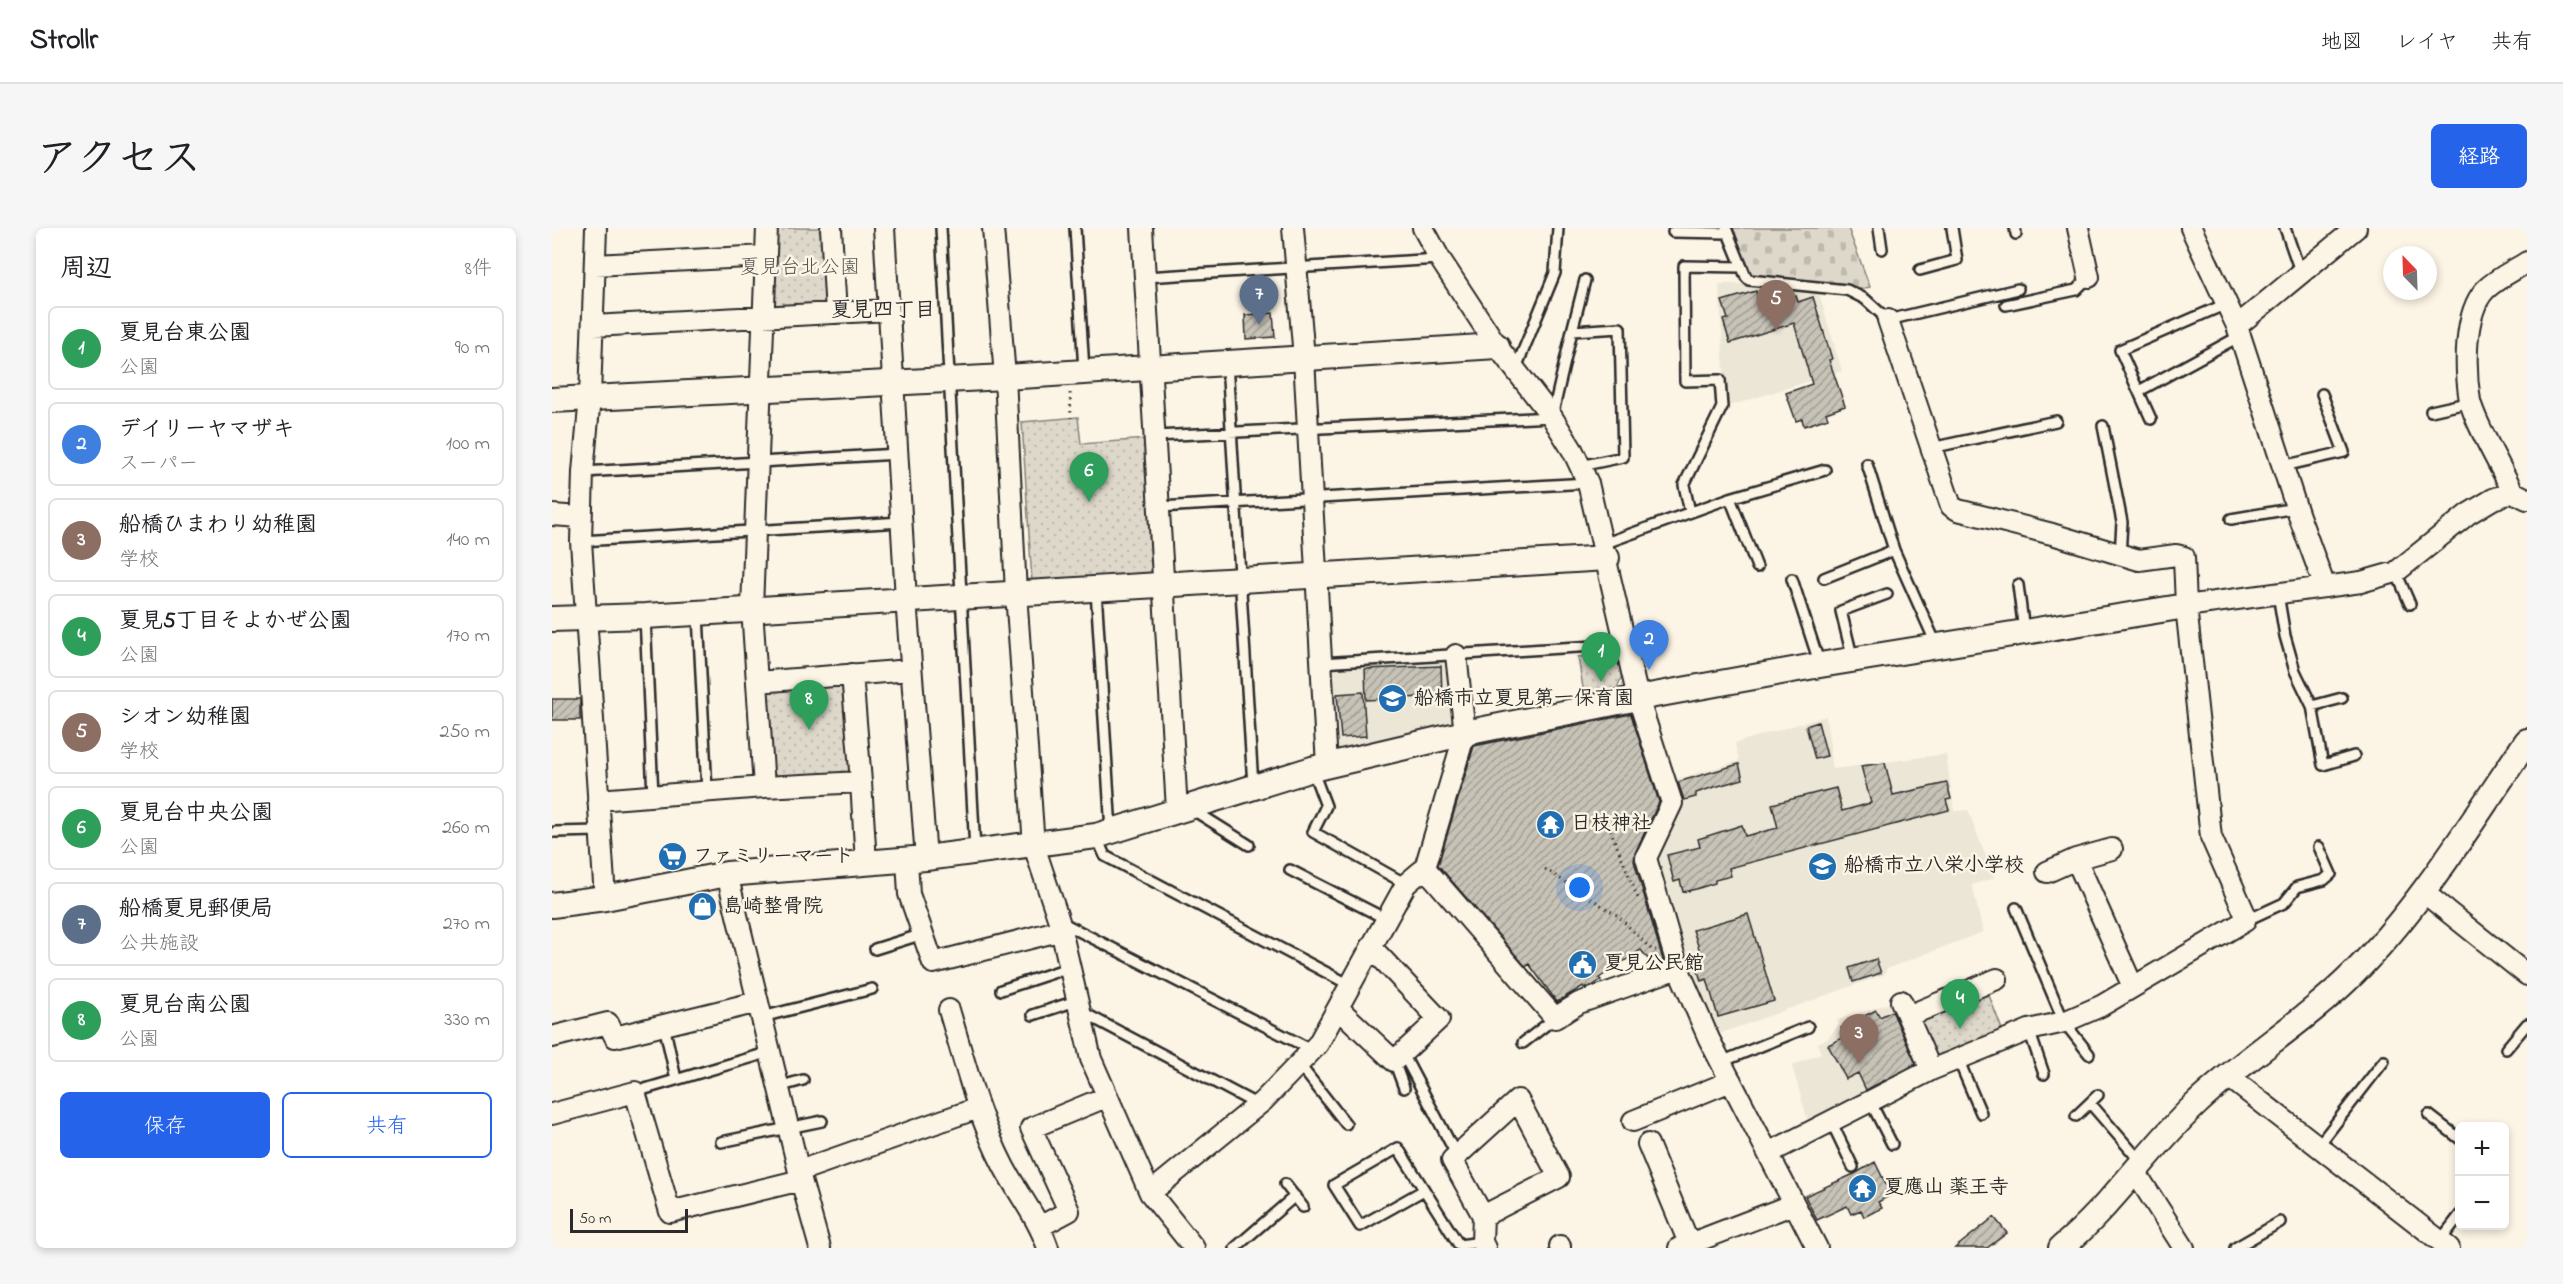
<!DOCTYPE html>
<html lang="ja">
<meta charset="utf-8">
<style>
body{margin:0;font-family:"Indie Flower","Klee One",sans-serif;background:#f6f6f6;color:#202124}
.controls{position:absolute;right:18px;bottom:18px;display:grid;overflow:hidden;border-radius:9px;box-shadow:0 3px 9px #0003}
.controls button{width:54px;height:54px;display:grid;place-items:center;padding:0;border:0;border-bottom:2px solid #e0e0e0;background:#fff;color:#202124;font:30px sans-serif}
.compass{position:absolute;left:1831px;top:18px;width:54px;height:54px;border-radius:50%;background:#fff;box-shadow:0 3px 9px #0003;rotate:337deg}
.scale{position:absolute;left:18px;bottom:15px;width:118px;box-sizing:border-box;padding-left:6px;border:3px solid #2b2b2b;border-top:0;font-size:16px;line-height:21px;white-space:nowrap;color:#2b2b2b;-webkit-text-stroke:4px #fcf5e5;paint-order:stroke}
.you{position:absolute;left:1028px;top:660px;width:21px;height:21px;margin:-15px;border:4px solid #fff;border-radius:50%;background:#1a73e8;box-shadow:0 0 0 9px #1a73e833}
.badge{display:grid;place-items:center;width:39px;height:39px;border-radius:50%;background:#2563eb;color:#fff;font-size:20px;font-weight:700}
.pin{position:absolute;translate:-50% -50px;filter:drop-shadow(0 2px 3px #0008)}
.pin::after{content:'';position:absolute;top:32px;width:21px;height:18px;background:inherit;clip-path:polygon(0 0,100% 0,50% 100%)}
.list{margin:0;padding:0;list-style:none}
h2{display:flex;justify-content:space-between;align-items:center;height:78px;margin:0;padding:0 24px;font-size:26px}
h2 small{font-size:20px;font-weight:400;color:#757577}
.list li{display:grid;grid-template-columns:39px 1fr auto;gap:18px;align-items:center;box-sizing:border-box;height:84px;margin:0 12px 12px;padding:0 12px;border:2px solid #e0e0e0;border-radius:9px}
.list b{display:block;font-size:22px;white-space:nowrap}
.list p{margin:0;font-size:20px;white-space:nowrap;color:#757577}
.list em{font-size:20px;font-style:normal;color:#757577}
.actions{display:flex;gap:12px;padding:18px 24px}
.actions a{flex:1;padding:14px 0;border:2px solid #2563eb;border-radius:9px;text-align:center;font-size:21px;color:#2563eb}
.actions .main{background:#2563eb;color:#fff}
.map{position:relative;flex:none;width:1975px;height:1020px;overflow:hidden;border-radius:9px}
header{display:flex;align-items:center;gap:36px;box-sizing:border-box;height:84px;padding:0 30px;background:#fff;border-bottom:2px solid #e0e0e0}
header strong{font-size:28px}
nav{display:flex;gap:33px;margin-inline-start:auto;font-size:21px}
.intro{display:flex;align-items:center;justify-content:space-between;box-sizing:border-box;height:144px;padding:0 36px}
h1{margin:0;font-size:42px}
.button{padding:15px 27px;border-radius:9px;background:#2563eb;color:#fff;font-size:21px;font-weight:700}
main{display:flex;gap:36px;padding:0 36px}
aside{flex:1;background:#fff;border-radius:9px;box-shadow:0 3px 9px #0003}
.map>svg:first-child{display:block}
</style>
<header>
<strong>Strollr</strong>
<nav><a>地図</a><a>レイヤ</a><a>共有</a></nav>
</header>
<div class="intro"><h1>アクセス</h1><a class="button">経路</a></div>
<main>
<aside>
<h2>周辺<small>8件</small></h2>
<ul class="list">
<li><span class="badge" style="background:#2e9e5b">1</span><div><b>夏見台東公園</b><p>公園</p></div><em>90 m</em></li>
<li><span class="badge" style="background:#3f7fe0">2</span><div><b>デイリーヤマザキ</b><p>スーパー</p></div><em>100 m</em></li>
<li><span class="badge" style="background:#8d6e63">3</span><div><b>船橋ひまわり幼稚園</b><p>学校</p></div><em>140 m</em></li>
<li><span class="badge" style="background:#2e9e5b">4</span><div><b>夏見5丁目そよかぜ公園</b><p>公園</p></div><em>170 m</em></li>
<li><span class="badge" style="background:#8d6e63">5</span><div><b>シオン幼稚園</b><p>学校</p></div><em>250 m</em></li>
<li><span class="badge" style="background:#2e9e5b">6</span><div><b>夏見台中央公園</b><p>公園</p></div><em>260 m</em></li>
<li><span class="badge" style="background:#5c6f8a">7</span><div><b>船橋夏見郵便局</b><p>公共施設</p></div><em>270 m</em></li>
<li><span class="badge" style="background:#2e9e5b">8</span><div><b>夏見台南公園</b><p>公園</p></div><em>330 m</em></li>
</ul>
<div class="actions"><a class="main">保存</a><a>共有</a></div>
</aside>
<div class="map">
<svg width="1975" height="1020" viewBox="0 0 1975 1020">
<defs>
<pattern id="cemetery-stones" width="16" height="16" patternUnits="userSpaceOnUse" patternTransform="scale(1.5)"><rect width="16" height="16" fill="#ded8ca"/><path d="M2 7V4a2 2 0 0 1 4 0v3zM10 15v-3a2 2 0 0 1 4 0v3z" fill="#bfbaae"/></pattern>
<pattern id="park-dots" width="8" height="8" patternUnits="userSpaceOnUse" patternTransform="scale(1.5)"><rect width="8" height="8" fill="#ded8ca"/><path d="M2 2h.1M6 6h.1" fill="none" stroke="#bfbaae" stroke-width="1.8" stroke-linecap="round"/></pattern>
<pattern id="building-hatch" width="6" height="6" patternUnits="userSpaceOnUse" patternTransform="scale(1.5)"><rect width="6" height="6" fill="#c8c3b7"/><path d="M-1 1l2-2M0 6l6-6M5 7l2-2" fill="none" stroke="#a39f95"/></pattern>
</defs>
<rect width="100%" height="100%" fill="#fcf5e5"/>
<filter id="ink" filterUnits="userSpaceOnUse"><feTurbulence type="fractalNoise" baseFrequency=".0167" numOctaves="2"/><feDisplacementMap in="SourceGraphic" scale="12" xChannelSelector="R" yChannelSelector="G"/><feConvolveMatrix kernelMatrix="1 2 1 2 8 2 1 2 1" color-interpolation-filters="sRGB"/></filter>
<g filter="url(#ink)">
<path fill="#ece6d7" d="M 1167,56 L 1193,56 L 1266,62 L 1290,143 L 1174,179 Z
M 895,434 L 909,496 L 787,526 L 782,520 L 776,446 L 782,440 Z
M 1274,488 L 1281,541 L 1394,526 L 1402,583 L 1416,582 L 1442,650 L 1420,657 L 1431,704 L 1334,741 L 1333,746 L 1167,806 L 1130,731 L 1100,626 L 1118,553 L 1187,533 L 1183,515 Z
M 1344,773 L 1368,841 L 1258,900 L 1240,838 L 1269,825 L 1265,815 L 1275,811 L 1287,797 L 1285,792 Z"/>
<path fill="url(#cemetery-stones)" stroke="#84827a" stroke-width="1.5" d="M 1181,0 L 1296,0 L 1318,59 L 1305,62 L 1199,49 Z"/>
<path fill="url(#park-dots)" stroke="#84827a" stroke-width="1.5" d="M 220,0 L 274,0 L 278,79 L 219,82 Z
M 526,189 L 529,216 L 594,211 L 605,331 L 598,346 L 480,354 L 470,194 Z
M 1068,425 L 1071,445 L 1064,463 L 1033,472 L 1026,429 Z
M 294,452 L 303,546 L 219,552 L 212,458 Z
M 1435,762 L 1452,807 L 1384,833 L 1363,795 Z"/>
<path fill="url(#building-hatch)" stroke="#2b2b2b" stroke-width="1.5" d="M 1204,63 L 1205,67 L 1216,63 L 1218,71 L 1232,66 L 1234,71 L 1244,68 L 1246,74 L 1261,69 L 1280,131 L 1277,132 L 1293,178 L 1274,185 L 1276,190 L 1252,198 L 1250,191 L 1244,193 L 1234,165 L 1260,156 L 1242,95 L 1178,115 L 1171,92 L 1176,91 L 1170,73 Z
M 721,85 L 723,109 L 694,111 L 693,87 Z
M 889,438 L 890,468 L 814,472 L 813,441 Z
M 811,464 L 814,508 L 789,510 L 785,466 Z
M 0,471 L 28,471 L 28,492 L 0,492 Z
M 1079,486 L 1107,574 L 1083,625 L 1082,633 L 1111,732 L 1100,736 L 1089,722 L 1047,750 L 1049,752 L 1040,758 L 1032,760 L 1031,758 L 1005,774 L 977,736 L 974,739 L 886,637 L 922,518 Z
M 1266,494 L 1275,528 L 1263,531 L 1254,498 Z
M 1333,535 L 1341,567 L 1395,555 L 1399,571 L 1394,572 L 1397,582 L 1177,640 L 1179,648 L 1163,652 L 1163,655 L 1144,661 L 1131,664 L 1128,652 L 1122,654 L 1115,627 L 1148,619 L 1146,611 L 1190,597 L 1193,608 L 1226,600 L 1220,576 L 1284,560 L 1290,583 L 1319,575 L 1309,538 Z
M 1187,536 L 1191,551 L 1159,560 L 1144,565 L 1144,569 L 1132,572 L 1126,554 Z
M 1196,686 L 1222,773 L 1166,789 L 1155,751 L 1149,753 L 1142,729 L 1149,727 L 1141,702 Z
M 1324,731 L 1329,745 L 1301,754 L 1297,740 Z
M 1324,782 L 1328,789 L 1340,783 L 1364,836 L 1314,862 L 1306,845 L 1294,851 L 1276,817 L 1294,808 L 1289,800 Z
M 1323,934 L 1339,967 L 1326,974 L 1330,980 L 1312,989 L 1309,982 L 1299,986 L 1295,978 L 1265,992 L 1253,968 L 1304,945 Z
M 1442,989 L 1455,1005 L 1435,1020 L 1403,1020 Z"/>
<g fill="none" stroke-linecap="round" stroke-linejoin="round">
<defs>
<path id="service" d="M 389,0 L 423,622
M 523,0 L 532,142
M 1174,0 L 1194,49 L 1197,52 L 1295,62 L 1313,71 L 1336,92 L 1466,61
M 1327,0 L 1330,21
M 1463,0 L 1464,6
M 1733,0 L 1749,46
M 1121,4 L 1175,5
M 1368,42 L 1405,32 L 1400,0
M 593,49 L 887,31
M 1454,77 L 1524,62 L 1537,49
M 1020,103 L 1033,52
M 675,135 L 701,558
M 964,140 L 1003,45 L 1006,0
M 1587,163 L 1688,108
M 1879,183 L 1919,174
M 1599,191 L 1568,122 L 1674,76
M 1551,198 L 1570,294 L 1568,328
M 603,208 L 1000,189 L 1020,103 L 1068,100 L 1071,229 L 1028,238
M 1379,220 L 1504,193
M 1315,236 L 1342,322 L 1385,418
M 1731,238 L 1792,224 L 1770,166
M 31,244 L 346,226
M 1178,270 L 1205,339
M 607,279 L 1036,255
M 1138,284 L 1132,257 L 1170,179 L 1168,152 L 1133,153 L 1132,38 L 1190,39
M 1679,291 L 1744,280
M 29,313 L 350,294
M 1051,316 L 1178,270 L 1273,242
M 1844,344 L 1858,376
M 1272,350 L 1342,322
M 1240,351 L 1268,437
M 1466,357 L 1472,403
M 544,362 L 559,603
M 1726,366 L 1733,408 L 1743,443 L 1760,478 L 1771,537 L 1802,528
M 146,387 L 155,564
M 93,388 L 101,568
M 1301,432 L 1289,383 L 1335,366
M 769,435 L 1075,416
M 1760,478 L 1790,470
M 760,541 L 774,578 L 761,604 L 854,656
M 641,582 L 697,617
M 3,604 L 48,603
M 545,610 L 553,628 L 798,757
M 738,642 L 834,691
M 1464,680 L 1512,794 L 1537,826
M 1693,693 L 1732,675 L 1745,659 L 1772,652 L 1779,646 L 1767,619
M 511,695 L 760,822
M 323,721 L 371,706
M 449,762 L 519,739
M 530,784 L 706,877
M 481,787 L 527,772
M 210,789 L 320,761
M 112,797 L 124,851
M 1477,802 L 1492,846
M 971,815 L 1003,790
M 1954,821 L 1975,796
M 851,826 L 905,928
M 1406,831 L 1429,885
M 842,833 L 852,860
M 1169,834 L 1256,799
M 747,836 L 794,896
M 226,859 L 251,852
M 83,864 L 218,824
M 1318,873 L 1340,916
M 1538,875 L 1589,934
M 1877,887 L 1908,911
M 1524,888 L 1546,867
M 1279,893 L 1301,939
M 169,914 L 270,893
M 1766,918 L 1832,833
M 733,956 L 751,979
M 872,962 L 808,998 L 782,957 L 846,920 L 907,1017 L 930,1014
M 1888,1013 L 1908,987
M 683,1020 L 743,968
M 1683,1020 L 1728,994"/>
<path id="minor" d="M 44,0 L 38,169 L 31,244 L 29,313 L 53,670
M 279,0 L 284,85
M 332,0 L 354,371 L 374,630
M 441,0 L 453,149 L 464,365 L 482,618 L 507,693 L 539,831 L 598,965 L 642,1020
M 590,0 L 625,582
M 741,0 L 752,130 L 775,538
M 871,0 L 888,31 L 945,118 L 1000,189 L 1021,223 L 1036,255 L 1086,470 L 1120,575 L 1094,630 L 1126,740 L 1157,811 L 1265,1020
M 1526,0 L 1537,49
M 1639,0 L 1685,98 L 1747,288 L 1773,359
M 1975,34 C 1961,43 1945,50 1933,62 C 1911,86 1913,142 1918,173 C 1923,195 1950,241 1961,264 L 1975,271
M 43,37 L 214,28
M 41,98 L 337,82
M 1685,98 L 1804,0
M 0,287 L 29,289
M 1634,378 L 1809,354 L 1844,344 L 1916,286 L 1941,271 L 1961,264
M 300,446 L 309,554
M 205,454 L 359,442
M 212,559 L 309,554 L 314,635
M 46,572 L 212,559 L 200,380 L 215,0
M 1524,631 L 1581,759
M 355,632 L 357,666 L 381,735 L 510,702
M 873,640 L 1003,790 L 1027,775 L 1126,740
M 1495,644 L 1524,631 L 1560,621
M 175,646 L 249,952 L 268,1020
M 1870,663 L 1975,747
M 1349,773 L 1379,842
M 786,780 L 842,833 L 887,791 L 819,719
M 397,782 C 413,835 426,889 452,939 C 467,967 486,990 496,1020
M 1357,791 L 1363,785 L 1445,751
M 0,809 L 56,795 L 63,809 L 206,774
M 1677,849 L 1897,1020
M 0,886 L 83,864 L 118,984 L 249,952
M 1081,893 L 1179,853
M 1096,916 L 1139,1020
M 1217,925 L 1379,842 L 1477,802 L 1512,794 L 1549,778 L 1693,693 L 1693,686 L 1659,609 L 1634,378 L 1632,329 L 1624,327 L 1587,332 L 1500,306 L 1406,282 L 1399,278 L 1336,92
M 1582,942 L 1632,1020
M 247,943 L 426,880
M 598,965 L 711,873 L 766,816 L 854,656 L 873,640 L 913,505 L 904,427
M 931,988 L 1007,949 L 966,872 L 900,932 L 931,988 L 930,1014 L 933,1020
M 489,998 L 517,983 L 479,900 L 554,869
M 1008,1018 L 1008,1020
M 1127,1020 L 1242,976"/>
<path id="tertiary" d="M 0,172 L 453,149 L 945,118
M 0,391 L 93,388 L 1055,330
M 0,677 L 53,670 L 175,646 L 374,630 L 544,608 L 760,541 L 913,505 L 1086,470 L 1268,437 L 1634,378
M 1509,1020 C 1559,979 1595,923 1642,878 C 1692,830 1753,794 1802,745 C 1870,677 1921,591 1975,513"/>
</defs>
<use href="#service" stroke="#2b2b2b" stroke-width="14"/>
<use href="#minor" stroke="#2b2b2b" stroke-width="24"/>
<use href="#tertiary" stroke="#2b2b2b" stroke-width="28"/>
<path stroke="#2b2b2b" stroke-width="3" stroke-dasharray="1.5 4.5" stroke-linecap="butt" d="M 518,165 L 519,190
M 1056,596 L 1086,670
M 993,641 L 1066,688 L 1100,722 L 1104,722"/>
<use href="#service" stroke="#fcf5e5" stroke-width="9"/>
<use href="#minor" stroke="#fcf5e5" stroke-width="20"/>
<use href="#tertiary" stroke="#fcf5e5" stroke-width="24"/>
</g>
</g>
<defs>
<symbol id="school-disc" viewBox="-11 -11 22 22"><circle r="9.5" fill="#1f6fb2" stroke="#fcf5e5"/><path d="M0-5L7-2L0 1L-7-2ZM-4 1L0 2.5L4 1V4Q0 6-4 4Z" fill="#fff"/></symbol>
<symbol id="temple-disc" viewBox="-11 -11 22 22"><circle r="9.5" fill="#1f6fb2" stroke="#fcf5e5"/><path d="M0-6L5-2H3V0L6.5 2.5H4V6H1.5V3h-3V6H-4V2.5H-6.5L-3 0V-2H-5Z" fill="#fff"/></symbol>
<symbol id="supermarket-disc" viewBox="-11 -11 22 22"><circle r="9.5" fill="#1f6fb2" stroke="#fcf5e5"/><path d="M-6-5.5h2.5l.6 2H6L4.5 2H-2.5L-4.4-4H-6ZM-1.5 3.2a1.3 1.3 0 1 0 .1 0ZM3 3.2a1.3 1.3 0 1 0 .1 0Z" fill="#fff"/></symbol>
<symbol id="shop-disc" viewBox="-11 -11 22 22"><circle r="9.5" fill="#1f6fb2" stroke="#fcf5e5"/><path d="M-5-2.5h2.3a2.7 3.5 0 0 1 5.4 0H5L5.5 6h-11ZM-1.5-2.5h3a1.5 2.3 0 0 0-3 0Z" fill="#fff"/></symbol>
<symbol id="civic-disc" viewBox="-11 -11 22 22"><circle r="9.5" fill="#1f6fb2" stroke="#fcf5e5"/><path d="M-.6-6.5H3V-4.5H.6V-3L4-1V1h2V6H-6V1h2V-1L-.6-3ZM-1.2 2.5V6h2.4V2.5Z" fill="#fff"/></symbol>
</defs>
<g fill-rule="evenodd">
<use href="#school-disc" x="824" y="454" width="33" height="33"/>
<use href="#temple-disc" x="982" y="580" width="33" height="33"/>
<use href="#supermarket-disc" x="104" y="612" width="33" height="33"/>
<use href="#school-disc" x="1254" y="622" width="33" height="33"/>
<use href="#shop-disc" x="134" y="662" width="33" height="33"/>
<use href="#civic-disc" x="1014" y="720" width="33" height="33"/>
<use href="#temple-disc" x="1294" y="944" width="33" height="33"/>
</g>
<g text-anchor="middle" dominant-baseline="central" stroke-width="5" stroke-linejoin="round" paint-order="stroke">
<g font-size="20" fill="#585653" stroke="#fcf5e5">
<text x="248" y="40">夏見台北公園</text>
</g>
<g font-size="20" font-weight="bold" fill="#2b2b2b" stroke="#fcf5e5" text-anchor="start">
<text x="862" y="471">船橋市立夏見第一保育園</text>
<text x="1019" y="596">日枝神社</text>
<text x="141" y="629">ファミリーマート</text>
<text x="1292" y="638">船橋市立八栄小学校</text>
<text x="171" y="679">島崎整骨院</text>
<text x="1052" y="736">夏見公民館</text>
<text x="1332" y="960">夏應山 薬王寺</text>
</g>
<g font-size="21" font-weight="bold" fill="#2b2b2b" stroke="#fcf5e5">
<text x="331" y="83">夏見四丁目</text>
</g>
</g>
</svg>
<div class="controls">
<button>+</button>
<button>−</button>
</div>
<svg class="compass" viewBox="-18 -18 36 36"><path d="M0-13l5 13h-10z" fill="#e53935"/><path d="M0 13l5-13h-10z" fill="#757577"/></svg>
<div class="scale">50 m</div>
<div class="you"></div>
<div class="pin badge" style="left:1049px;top:454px;background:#2e9e5b">1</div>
<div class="pin badge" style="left:1097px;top:442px;background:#3f7fe0">2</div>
<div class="pin badge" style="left:1307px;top:836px;background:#8d6e63">3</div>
<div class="pin badge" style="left:1408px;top:801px;background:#2e9e5b">4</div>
<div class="pin badge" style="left:1224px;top:102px;background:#8d6e63">5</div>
<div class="pin badge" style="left:537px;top:274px;background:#2e9e5b">6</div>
<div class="pin badge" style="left:707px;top:97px;background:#5c6f8a">7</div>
<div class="pin badge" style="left:257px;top:502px;background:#2e9e5b">8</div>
</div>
</main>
